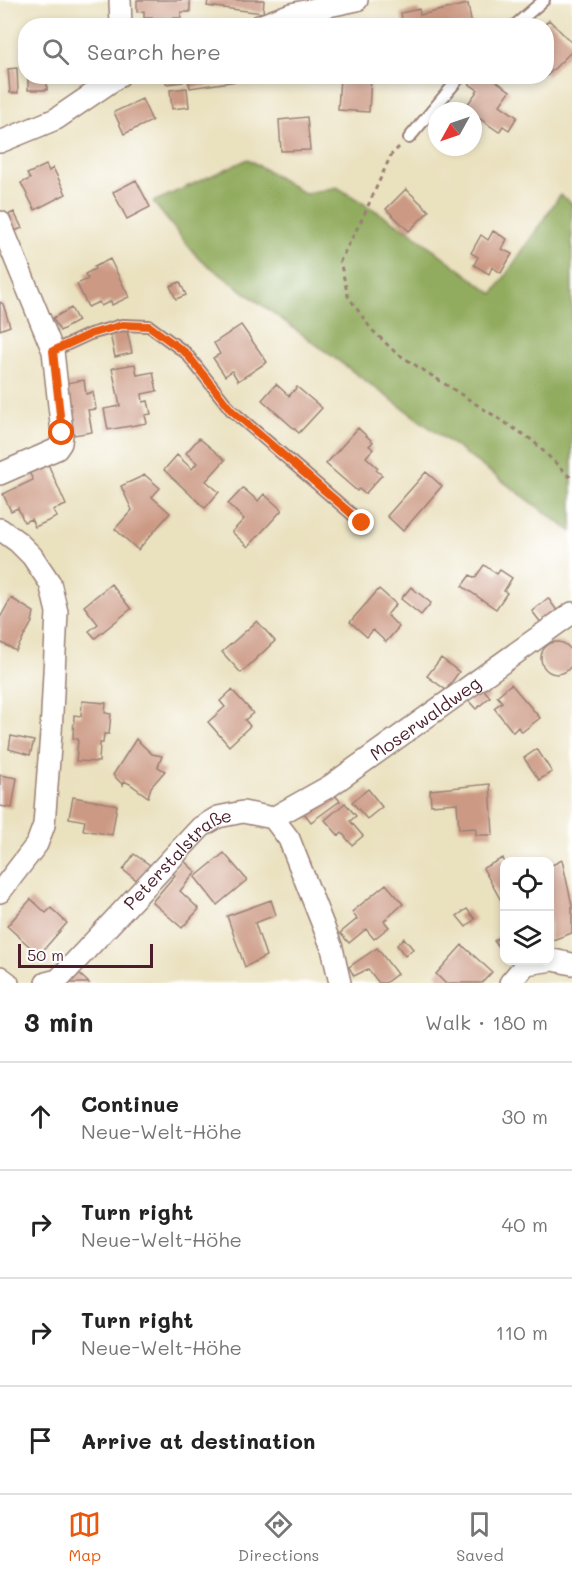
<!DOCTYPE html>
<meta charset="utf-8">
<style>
body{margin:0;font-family:Mali,sans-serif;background:#f2f2f2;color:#222}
.controls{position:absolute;right:18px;bottom:18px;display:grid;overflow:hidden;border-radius:12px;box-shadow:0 3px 9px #0003}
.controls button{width:54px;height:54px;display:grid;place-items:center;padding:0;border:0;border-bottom:2px solid #e0e0e0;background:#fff;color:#222;font:30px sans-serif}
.compass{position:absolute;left:428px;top:102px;width:54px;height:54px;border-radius:50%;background:#fff;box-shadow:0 3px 9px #0003;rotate:230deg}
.scale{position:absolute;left:18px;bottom:15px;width:135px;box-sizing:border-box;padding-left:6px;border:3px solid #4a1f2b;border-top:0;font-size:16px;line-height:21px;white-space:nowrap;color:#4a1f2b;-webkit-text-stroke:4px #fff;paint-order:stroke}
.stop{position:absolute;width:18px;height:18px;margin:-14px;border:4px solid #ea580c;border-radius:50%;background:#fff}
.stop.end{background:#ea580c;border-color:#fff;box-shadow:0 2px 6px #0008}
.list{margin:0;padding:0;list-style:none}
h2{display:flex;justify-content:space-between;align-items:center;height:78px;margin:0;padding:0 24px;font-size:26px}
h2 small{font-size:20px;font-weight:400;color:#767676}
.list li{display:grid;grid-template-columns:39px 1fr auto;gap:18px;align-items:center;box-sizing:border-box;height:108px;padding:0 24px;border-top:2px solid #e0e0e0}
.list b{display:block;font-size:22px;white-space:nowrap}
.list p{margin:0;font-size:20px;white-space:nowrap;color:#767676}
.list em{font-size:20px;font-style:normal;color:#767676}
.icon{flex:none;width:33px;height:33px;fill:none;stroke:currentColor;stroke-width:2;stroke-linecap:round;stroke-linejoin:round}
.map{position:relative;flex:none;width:572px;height:983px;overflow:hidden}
.search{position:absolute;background:#fff;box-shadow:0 3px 9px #0003;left:18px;right:18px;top:18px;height:66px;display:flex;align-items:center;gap:15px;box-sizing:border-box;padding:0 21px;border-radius:24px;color:#767676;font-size:22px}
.sheet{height:510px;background:#fff}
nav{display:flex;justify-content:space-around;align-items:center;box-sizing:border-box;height:84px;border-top:2px solid #e0e0e0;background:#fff;font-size:16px;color:#767676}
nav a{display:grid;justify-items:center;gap:3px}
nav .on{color:#ea580c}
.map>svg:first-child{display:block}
</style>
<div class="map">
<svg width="572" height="983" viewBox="0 0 572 983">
<rect width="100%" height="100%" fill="#fff"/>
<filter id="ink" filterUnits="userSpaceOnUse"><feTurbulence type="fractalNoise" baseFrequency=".0167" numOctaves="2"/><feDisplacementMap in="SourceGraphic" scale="12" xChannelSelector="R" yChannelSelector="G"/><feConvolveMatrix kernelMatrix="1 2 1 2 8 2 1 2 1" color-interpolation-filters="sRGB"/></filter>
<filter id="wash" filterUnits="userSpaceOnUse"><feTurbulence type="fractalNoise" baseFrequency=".008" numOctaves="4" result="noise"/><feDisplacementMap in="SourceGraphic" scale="24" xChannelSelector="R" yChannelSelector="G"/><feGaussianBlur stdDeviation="1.35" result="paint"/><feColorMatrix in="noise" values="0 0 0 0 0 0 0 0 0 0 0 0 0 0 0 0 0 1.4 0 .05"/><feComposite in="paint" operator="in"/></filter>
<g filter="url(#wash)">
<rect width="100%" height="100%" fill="#eae1bf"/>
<path fill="#92ac5e" stroke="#6e6644" stroke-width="1.5" d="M 248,159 L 305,194 L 337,187 L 409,231 L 493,294 L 560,195 L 572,203 L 572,532 L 198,258 L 153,202 Z"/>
<g id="blocks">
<path fill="#cc9a84" d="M 137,0 L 190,0 L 190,12 L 181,12 L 181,18 L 144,18 L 144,11 L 137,12 Z
M 208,0 L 264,0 L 263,13 L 207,6 Z
M 468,4 L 472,26 L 403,26 L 401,13 L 419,9 L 420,15 Z
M 549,20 L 572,43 L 572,51 L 546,77 L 546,26 L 543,26 Z
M 17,68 L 18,93 L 10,93 L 8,69 Z
M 28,76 L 73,76 L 73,78 L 47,79 L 47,90 L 28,90 Z
M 166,76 L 182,76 L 183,82 L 166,84 Z
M 188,76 L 250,76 L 250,79 L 190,88 Z
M 340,76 L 371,76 L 369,112 L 338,110 Z
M 474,76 L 489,76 L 510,91 L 500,105 L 517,117 L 509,130 L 503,126 L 499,132 L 473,114 L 473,111 L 465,108 L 478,90 L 469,84 Z
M 187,88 L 189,107 L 172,109 L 170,90 Z
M 142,99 L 152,121 L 124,134 L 114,112 Z
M 307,117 L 310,150 L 281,151 L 279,120 Z
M 46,165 L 49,171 L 53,168 L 66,194 L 35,210 L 21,183 L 30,179 L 27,174 Z
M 136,180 L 150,207 L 127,219 L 113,192 Z
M 406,189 L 429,211 L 409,231 L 386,209 Z
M 14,212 L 22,228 L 11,233 L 3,217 Z
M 493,231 L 507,239 L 502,249 L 512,254 L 501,273 L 492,267 L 489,274 L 474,265 L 478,257 L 471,253 L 481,235 L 488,240 Z
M 110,259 L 129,297 L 112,305 L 111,301 L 101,306 L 99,302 L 88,307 L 77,284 L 88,279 L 85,274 L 95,269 L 94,267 Z
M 180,282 L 186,295 L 176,299 L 170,286 Z
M 0,302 L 3,304 L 10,326 L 0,330 Z
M 71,308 L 78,321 L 60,331 L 53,318 Z
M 241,325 L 267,362 L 238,381 L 232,371 L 225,376 L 213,358 L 220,354 L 214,343 Z
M 127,330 L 132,353 L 115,357 L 110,334 Z
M 135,364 L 137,375 L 153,372 L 157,391 L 142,394 L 143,402 L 148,401 L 151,414 L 145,415 L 147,423 L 108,430 L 104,409 L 120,406 L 112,368 Z
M 84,380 L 86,394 L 93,392 L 96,409 L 88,410 L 92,432 L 74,435 L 66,383 Z
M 276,384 L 289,396 L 297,387 L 322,408 L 299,433 L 262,400 Z
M 358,428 L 373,442 L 369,446 L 373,449 L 366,457 L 378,468 L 376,470 L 382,475 L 365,494 L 359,489 L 357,491 L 326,464 Z
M 199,438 L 225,460 L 206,481 L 219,492 L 205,508 L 164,470 L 177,455 L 192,469 L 197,463 L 186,453 Z
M 48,464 L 66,505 L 53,510 L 57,517 L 35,527 L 31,519 L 24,522 L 18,508 L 11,511 L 3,494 L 33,480 L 29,472 Z
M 426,472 L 442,486 L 403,531 L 387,516 Z
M 145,475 L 160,488 L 152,497 L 170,513 L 138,550 L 115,529 L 132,510 L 121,486 Z
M 243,488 L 258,501 L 264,494 L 282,510 L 248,547 L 232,532 L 244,519 L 228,504 Z
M 484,565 L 497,574 L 500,570 L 512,578 L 504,591 L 507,593 L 496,609 L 462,586 L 470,575 L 475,578 Z
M 111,584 L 131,609 L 95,638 L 89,631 L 98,624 L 84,606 Z
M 411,587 L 431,603 L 421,615 L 401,599 Z
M 379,589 L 396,604 L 387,615 L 399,627 L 386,642 L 373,630 L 367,637 L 350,622 Z
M 11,598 L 34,612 L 32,622 L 16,651 L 0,642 L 0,618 Z
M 548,598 L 558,612 L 542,624 L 532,611 Z
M 257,621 L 275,641 L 241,673 L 222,652 Z
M541 658a16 16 0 1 1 32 0a16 16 0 1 1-32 0Z
M 441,658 L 459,672 L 446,690 L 427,676 Z
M 511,684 L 540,718 L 522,732 L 518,727 L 513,732 L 494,708 L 502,702 L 497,696 Z
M 480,685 L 490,697 L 476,709 L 465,697 Z
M 232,690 L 253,713 L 245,720 L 250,726 L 229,746 L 208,722 L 225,707 L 220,701 Z
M 82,701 L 106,703 L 105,713 L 111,714 L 109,734 L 104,734 L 103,743 L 100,743 L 99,762 L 76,761 L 78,739 L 73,738 L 74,715 L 81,716 Z
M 11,736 L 34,741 L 30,755 L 9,749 Z
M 136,739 L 152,754 L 162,756 L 158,767 L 165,771 L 151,787 L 148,797 L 130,784 L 124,781 L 123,785 L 113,775 Z
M 537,749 L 552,772 L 539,780 L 524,758 Z
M 0,775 L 17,778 L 12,808 L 0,806 Z
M 490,784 L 493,835 L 476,835 L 476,828 L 459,829 L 457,803 L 431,805 L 430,790 Z
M 368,789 L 382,807 L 367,819 L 352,802 Z
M 332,792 L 340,801 L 311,822 L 304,813 Z
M 73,797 L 117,805 L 112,835 L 83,830 L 85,821 L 69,818 Z
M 345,803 L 356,816 L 350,821 L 363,836 L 352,845 L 342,833 L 339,836 L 325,820 Z
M 224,853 L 247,880 L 217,905 L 195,877 Z
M 134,854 L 150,865 L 138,881 L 123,870 Z
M 503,858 L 504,861 L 504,906 L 483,868 Z
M 182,859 L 196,872 L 180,891 L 199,909 L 182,928 L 152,902 L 175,875 L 171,872 Z
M 562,860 L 572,905 L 572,933 L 550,941 L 550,866 Z
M 386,884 L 403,904 L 384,921 L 389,927 L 374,939 L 366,929 L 349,943 L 340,933 L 357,919 L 352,912 Z
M 31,899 L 46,913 L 51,908 L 67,923 L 39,955 L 7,926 Z
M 271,900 L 276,915 L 255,923 L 266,956 L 245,967 L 227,916 Z
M 467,909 L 475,919 L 466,927 L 457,916 Z
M 504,934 L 504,954 L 494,941 Z
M 404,938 L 413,949 L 405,956 L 397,945 Z
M 462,945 L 492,972 L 482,983 L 445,983 L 436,974 Z
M 377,948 L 397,974 L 385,983 L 379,983 L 368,969 L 354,976 L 349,967 Z
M 76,971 L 89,983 L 64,983 Z"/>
</g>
</g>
<g filter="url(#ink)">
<use href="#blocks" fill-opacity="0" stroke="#9a8075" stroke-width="1.5"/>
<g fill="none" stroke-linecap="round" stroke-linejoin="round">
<defs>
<path id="service" d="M 514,26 L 544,0
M 409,138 L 461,76
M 53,351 L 90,334 L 122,325 L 149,326 L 186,353 L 231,410 L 362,523"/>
<g id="minor">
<path d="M 120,0 L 121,26"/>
<path d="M 259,26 L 291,14 L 357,0"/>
<path d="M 0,142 L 56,119 L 119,76"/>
<path d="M 0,222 L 53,351 L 62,433 L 61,443 L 57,449 L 0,474"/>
<path d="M 0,529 L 18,542 L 32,556 L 50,583 L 57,612 L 51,733 L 44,825 L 37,844 L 0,892"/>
<path id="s1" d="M 273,818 L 330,786 L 572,613"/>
<path d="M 0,977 L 8,983"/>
<path id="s2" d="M 46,983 L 58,980 L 201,827 L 218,817 L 243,812 L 273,818 L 289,839 L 332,948 L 340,983"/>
<path d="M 510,983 L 526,964 L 553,960 L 572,964"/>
</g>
</defs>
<use href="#service" stroke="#9a8075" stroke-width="14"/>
<use href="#minor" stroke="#9a8075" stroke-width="24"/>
<path stroke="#9a8075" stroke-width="3" stroke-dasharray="4.5 4.5" stroke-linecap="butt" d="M 399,147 L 391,155 L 363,217 L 340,261 L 348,296 L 371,329 L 395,352 L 532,440 L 572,479"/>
<use href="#service" stroke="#fff" stroke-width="10"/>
<use href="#minor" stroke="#fff" stroke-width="21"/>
</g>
</g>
<g fill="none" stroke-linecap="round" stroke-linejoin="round" filter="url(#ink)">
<path stroke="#ea580c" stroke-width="8" d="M 62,433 L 53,351 L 90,334 L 122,325 L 149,326 L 186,353 L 231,410 L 362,523"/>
</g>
<g text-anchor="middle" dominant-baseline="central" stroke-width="4.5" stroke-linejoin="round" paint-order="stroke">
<g font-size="18" fill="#4a1f2b" stroke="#fff">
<text stroke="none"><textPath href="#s1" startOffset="182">Moserwaldweg</textPath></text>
<text stroke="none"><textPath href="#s2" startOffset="184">Peterstalstraße</textPath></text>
</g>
</g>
</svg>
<div class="controls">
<button><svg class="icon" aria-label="locate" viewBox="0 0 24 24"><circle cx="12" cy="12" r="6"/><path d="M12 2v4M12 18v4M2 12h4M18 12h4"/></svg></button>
<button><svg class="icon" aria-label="layers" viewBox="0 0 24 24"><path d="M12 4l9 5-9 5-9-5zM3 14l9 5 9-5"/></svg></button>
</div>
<svg class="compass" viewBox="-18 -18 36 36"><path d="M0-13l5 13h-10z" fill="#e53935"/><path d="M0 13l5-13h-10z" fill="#767676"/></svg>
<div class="scale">50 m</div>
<div class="stop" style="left:62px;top:433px"></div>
<div class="stop end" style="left:362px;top:523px"></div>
<div class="search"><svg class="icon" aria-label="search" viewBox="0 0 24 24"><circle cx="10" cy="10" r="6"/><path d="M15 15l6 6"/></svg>Search here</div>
</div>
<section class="sheet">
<h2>3 min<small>Walk · 180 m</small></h2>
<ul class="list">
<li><svg class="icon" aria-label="ahead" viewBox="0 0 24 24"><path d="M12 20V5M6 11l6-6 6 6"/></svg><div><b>Continue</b><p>Neue-Welt-Höhe</p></div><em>30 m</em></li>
<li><svg class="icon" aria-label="right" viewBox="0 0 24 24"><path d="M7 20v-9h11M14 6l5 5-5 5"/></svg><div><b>Turn right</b><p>Neue-Welt-Höhe</p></div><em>40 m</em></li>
<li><svg class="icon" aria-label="right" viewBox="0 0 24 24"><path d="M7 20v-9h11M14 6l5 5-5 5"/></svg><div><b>Turn right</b><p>Neue-Welt-Höhe</p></div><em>110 m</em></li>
<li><svg class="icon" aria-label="arrive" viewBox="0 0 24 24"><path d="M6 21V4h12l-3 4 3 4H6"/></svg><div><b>Arrive at destination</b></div></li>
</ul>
</section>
<nav>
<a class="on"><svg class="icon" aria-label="map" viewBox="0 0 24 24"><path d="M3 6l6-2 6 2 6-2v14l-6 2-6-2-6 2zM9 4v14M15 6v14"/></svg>Map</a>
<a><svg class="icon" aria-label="directions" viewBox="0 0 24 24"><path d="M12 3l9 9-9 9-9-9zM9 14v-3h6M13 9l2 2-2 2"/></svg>Directions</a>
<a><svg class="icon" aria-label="saved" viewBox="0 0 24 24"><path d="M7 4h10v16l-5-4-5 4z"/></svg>Saved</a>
</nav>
